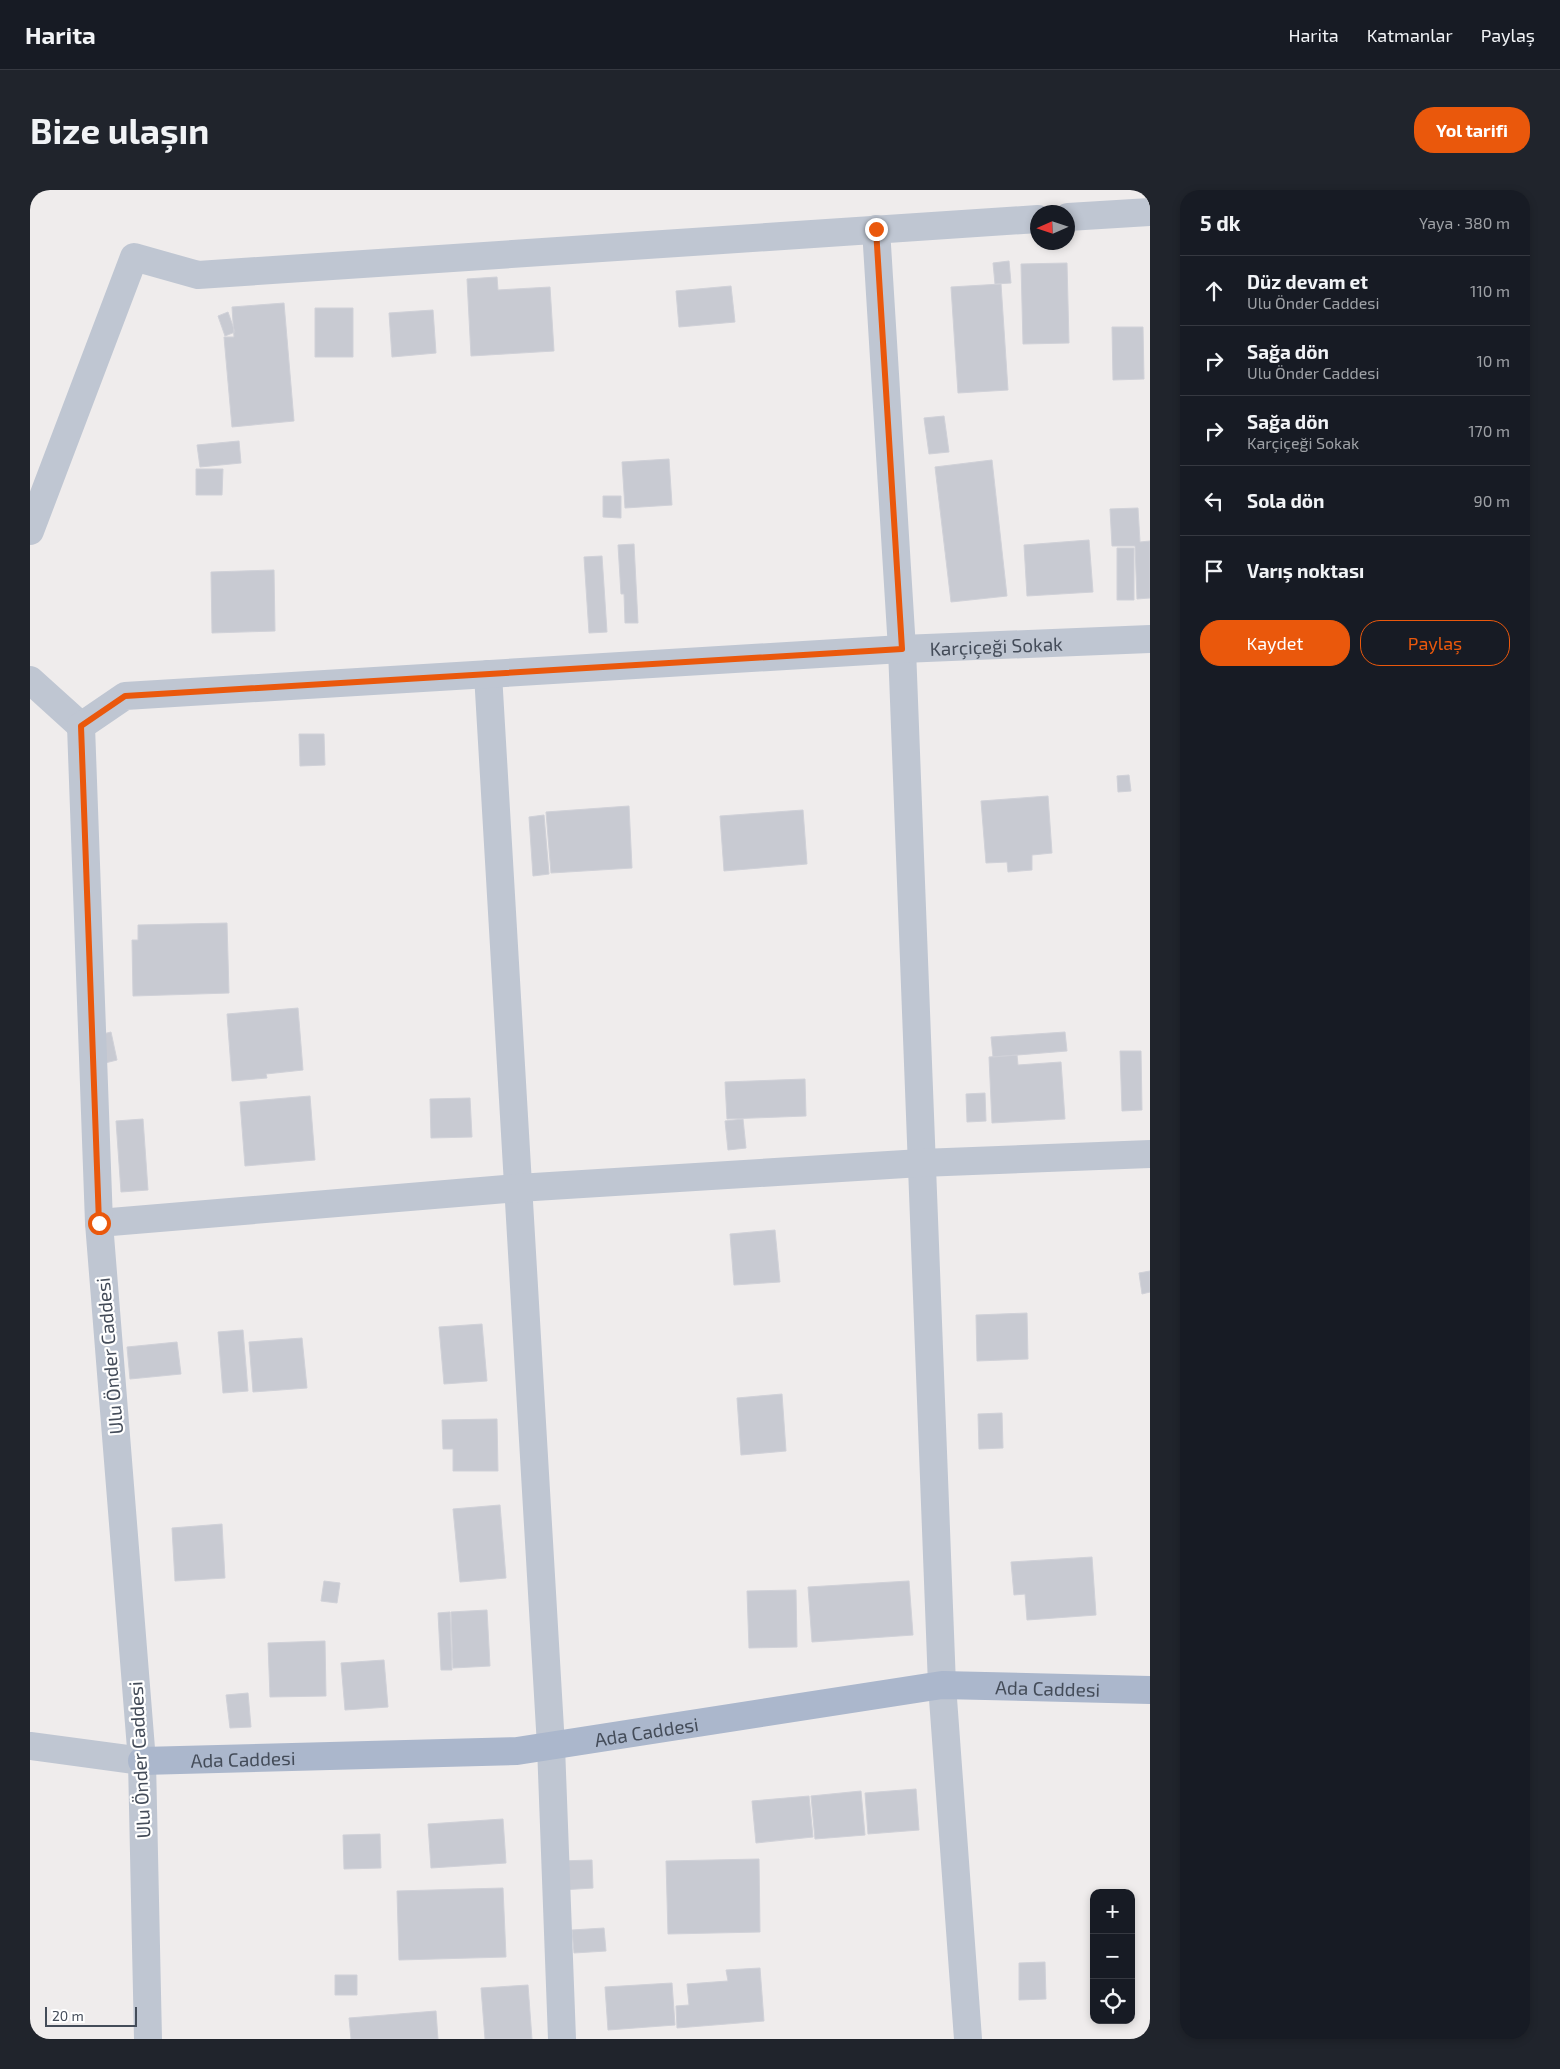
<!DOCTYPE html>
<html lang="tr">
<meta charset="utf-8">
<style>
body{margin:0;font-family:"Exo 2",sans-serif;background:#20242c;color:#f1f3f6}
.controls{position:absolute;right:15px;bottom:15px;display:grid;overflow:hidden;border-radius:10px;box-shadow:0 2px 8px #0003}
.controls button{width:45px;height:45px;display:grid;place-items:center;padding:0;border:0;border-bottom:1px solid #363941;background:#171b24;color:#f1f3f6;font:25px sans-serif}
.compass{position:absolute;left:1000px;top:15px;width:45px;height:45px;border-radius:50%;background:#171b24;box-shadow:0 2px 8px #0003;rotate:267deg}
.scale{position:absolute;left:15px;bottom:12px;width:92px;box-sizing:border-box;padding-left:5px;border:2px solid #444c59;border-top:0;font-size:14px;line-height:18px;white-space:nowrap;color:#444c59;-webkit-text-stroke:4px #fff;paint-order:stroke}
.stop{position:absolute;width:15px;height:15px;margin:-11px;border:4px solid #ea580c;border-radius:50%;background:#fff}
.stop.end{background:#ea580c;border-color:#fff;box-shadow:0 1px 5px #0008}
.list{margin:0;padding:0;list-style:none}
h2{display:flex;justify-content:space-between;align-items:center;height:65px;margin:0;padding:0 20px;font-size:21px}
h2 small{font-size:16px;font-weight:400;color:#9ea1a6}
.list li{display:grid;grid-template-columns:32px 1fr auto;gap:15px;align-items:center;box-sizing:border-box;height:70px;padding:0 20px;border-top:1px solid #363941}
.list b{display:block;font-size:19px;white-space:nowrap}
.list p{margin:0;font-size:16px;white-space:nowrap;color:#9ea1a6}
.list em{font-size:16px;font-style:normal;color:#9ea1a6}
.actions{display:flex;gap:10px;padding:15px 20px}
.actions a{flex:1;padding:11px 0;border:1px solid #ea580c;border-radius:20px;text-align:center;font-size:18px;color:#ea580c}
.actions .main{background:#ea580c;color:#fff}
.icon{flex:none;width:28px;height:28px;fill:none;stroke:currentColor;stroke-width:2;stroke-linecap:round;stroke-linejoin:round}
.map{position:relative;flex:none;width:1120px;height:1849px;overflow:hidden;border-radius:20px}
header{display:flex;align-items:center;gap:30px;box-sizing:border-box;height:70px;padding:0 25px;background:#171b24;border-bottom:1px solid #363941}
header strong{font-size:24px}
nav{display:flex;gap:28px;margin-inline-start:auto;font-size:18px}
.intro{display:flex;align-items:center;justify-content:space-between;box-sizing:border-box;height:120px;padding:0 30px}
h1{margin:0;font-size:35px}
.button{padding:12px 22px;border-radius:20px;background:#ea580c;color:#fff;font-size:18px;font-weight:700}
main{display:flex;gap:30px;padding:0 30px}
aside{flex:1;background:#171b24;border-radius:20px;box-shadow:0 2px 8px #0003}
.map>svg:first-child{display:block}
</style>
<header>
<strong>Harita</strong>
<nav><a>Harita</a><a>Katmanlar</a><a>Paylaş</a></nav>
</header>
<div class="intro"><h1>Bize ulaşın</h1><a class="button">Yol tarifi</a></div>
<main>
<div class="map">
<svg width="1120" height="1849" viewBox="0 0 1120 1849">
<rect width="100%" height="100%" fill="#efecec"/>
<path fill="#c8cad2" stroke="#d0d1d8" d="M 979,71 L 981,93 L 965,94 L 963,73 Z
M 1037,73 L 1039,153 L 993,154 L 991,74 Z
M 467,87 L 468,100 L 520,97 L 524,161 L 441,166 L 437,89 Z
M 971,94 L 978,200 L 928,203 L 921,97 Z
M 701,96 L 705,132 L 649,137 L 646,101 Z
M 254,113 L 264,231 L 202,237 L 194,147 L 204,147 L 202,117 Z
M 285,118 L 323,118 L 323,167 L 285,167 Z
M 403,120 L 406,163 L 362,167 L 359,123 Z
M 198,122 L 205,142 L 195,146 L 188,126 Z
M 1082,137 L 1113,137 L 1114,189 L 1083,190 Z
M 914,226 L 919,262 L 899,264 L 894,228 Z
M 209,251 L 211,273 L 170,277 L 167,255 Z
M 639,269 L 642,315 L 595,318 L 592,272 Z
M 962,270 L 977,406 L 921,412 L 905,277 Z
M 166,279 L 193,279 L 192,305 L 166,305 Z
M 573,306 L 591,306 L 591,328 L 573,327 Z
M 1108,318 L 1110,352 L 1120,351 L 1120,408 L 1107,409 L 1105,356 L 1082,356 L 1080,319 Z
M 1059,350 L 1063,402 L 997,406 L 994,355 Z
M 604,354 L 608,433 L 595,433 L 594,404 L 591,404 L 588,355 Z
M 1087,358 L 1104,358 L 1104,410 L 1087,410 Z
M 572,366 L 577,442 L 559,443 L 554,367 Z
M 244,380 L 245,441 L 182,443 L 181,382 Z
M 269,544 L 294,544 L 295,575 L 270,576 Z
M 1099,585 L 1101,601 L 1088,602 L 1087,586 Z
M 1018,606 L 1022,663 L 1002,665 L 1002,680 L 978,682 L 977,672 L 956,673 L 951,611 Z
M 599,616 L 602,678 L 521,683 L 516,622 Z
M 773,620 L 777,674 L 694,681 L 690,626 Z
M 514,625 L 519,684 L 503,686 L 499,627 Z
M 197,733 L 199,803 L 103,806 L 102,750 L 108,750 L 108,735 Z
M 268,818 L 273,880 L 236,884 L 237,888 L 202,891 L 197,824 Z
M 81,842 L 87,870 L 71,874 L 65,846 Z
M 1035,842 L 1037,861 L 963,867 L 961,847 Z
M 1090,861 L 1111,861 L 1112,920 L 1092,921 Z
M 987,865 L 988,875 L 1031,872 L 1035,929 L 962,933 L 959,867 Z
M 775,889 L 776,926 L 697,929 L 695,892 Z
M 955,903 L 956,931 L 937,932 L 936,904 Z
M 280,906 L 285,970 L 215,976 L 210,912 Z
M 440,908 L 442,947 L 401,948 L 400,909 Z
M 113,929 L 118,1000 L 91,1002 L 86,931 Z
M 713,929 L 716,958 L 698,960 L 695,931 Z
M 745,1040 L 750,1092 L 704,1095 L 700,1044 Z
M 1120,1081 L 1120,1102 L 1112,1104 L 1109,1083 Z
M 997,1123 L 998,1169 L 947,1171 L 946,1125 Z
M 452,1134 L 457,1191 L 414,1194 L 409,1137 Z
M 213,1140 L 218,1201 L 193,1203 L 188,1142 Z
M 272,1148 L 277,1198 L 223,1202 L 219,1152 Z
M 147,1152 L 151,1184 L 100,1189 L 97,1157 Z
M 752,1204 L 756,1261 L 711,1265 L 707,1208 Z
M 972,1223 L 973,1258 L 949,1259 L 948,1224 Z
M 467,1229 L 468,1281 L 423,1281 L 423,1259 L 413,1259 L 412,1230 Z
M 470,1315 L 476,1388 L 430,1392 L 423,1319 Z
M 192,1334 L 195,1388 L 145,1391 L 142,1338 Z
M 1062,1367 L 1066,1425 L 997,1430 L 995,1404 L 984,1405 L 981,1372 Z
M 294,1391 L 310,1393 L 307,1413 L 291,1411 Z
M 879,1391 L 883,1445 L 782,1452 L 778,1397 Z
M 766,1400 L 767,1457 L 719,1458 L 717,1401 Z
M 457,1420 L 460,1476 L 423,1478 L 421,1422 Z
M 420,1422 L 422,1480 L 411,1480 L 408,1423 Z
M 295,1451 L 296,1506 L 240,1507 L 238,1453 Z
M 354,1470 L 358,1517 L 315,1520 L 311,1473 Z
M 218,1503 L 221,1537 L 200,1538 L 196,1505 Z
M 886,1599 L 889,1640 L 838,1644 L 835,1603 Z
M 831,1601 L 835,1645 L 785,1649 L 781,1606 Z
M 779,1606 L 783,1647 L 726,1653 L 722,1611 Z
M 473,1629 L 476,1673 L 401,1678 L 398,1634 Z
M 350,1644 L 351,1678 L 314,1679 L 313,1645 Z
M 729,1669 L 730,1742 L 638,1744 L 636,1671 Z
M 562,1670 L 563,1698 L 531,1700 L 530,1671 Z
M 473,1698 L 476,1767 L 369,1770 L 367,1701 Z
M 574,1738 L 576,1761 L 544,1763 L 542,1740 Z
M 1015,1772 L 1016,1809 L 989,1810 L 989,1773 Z
M 730,1778 L 734,1831 L 647,1838 L 646,1816 L 659,1815 L 657,1794 L 698,1791 L 696,1780 Z
M 305,1785 L 327,1785 L 327,1805 L 305,1805 Z
M 642,1793 L 645,1835 L 578,1840 L 575,1797 Z
M 498,1795 L 502,1849 L 455,1849 L 451,1798 Z
M 406,1821 L 408,1849 L 321,1849 L 319,1828 Z"/>
<g fill="none" stroke-linecap="round" stroke-linejoin="round">
<g stroke="#bfc6d2" stroke-width="28">
<path d="M 1038,27 L 1120,22"/>
<path d="M 846,39 L 872,459 L 912,1495 L 938,1849"/>
<path d="M 0,341 L 104,67 L 168,85 L 1008,29"/>
<path d="M 458,484 L 521,1556 L 532,1849"/>
<path d="M 0,490 L 51,536"/>
<path d="M 69,1033 L 488,998 L 891,973 L 1120,964"/>
<path d="M 0,1556 L 112,1571"/>
<path id="s1" d="M 118,1849 L 112,1571 L 69,1033 L 51,536 L 95,506 L 872,459 L 1120,449"/>
</g>
<path stroke="#abb7cc" stroke-width="28" id="s2" d="M 112,1571 L 487,1561 L 912,1495 L 1120,1500"/>
</g>
<g fill="none" stroke-linecap="round" stroke-linejoin="round">
<path stroke="#ea580c" stroke-width="6" d="M 69,1033 L 51,536 L 95,506 L 872,459 L 846,39"/>
</g>
<g text-anchor="middle" dominant-baseline="central" stroke-width="4.5" stroke-linejoin="round" paint-order="stroke">
<g font-size="19" fill="#444c59" stroke="#fff">
<text stroke="none"><textPath href="#s1" startOffset="2241">Karçiçeği Sokak</textPath></text>
<text transform="translate(79 1166) rotate(-95)">Ulu Önder Caddesi</text>
<text stroke="none"><textPath href="#s2" startOffset="911">Ada Caddesi</textPath></text>
<text stroke="none"><textPath href="#s2" startOffset="506">Ada Caddesi</textPath></text>
<text stroke="none"><textPath href="#s2" startOffset="101">Ada Caddesi</textPath></text>
<text transform="translate(109 1570) rotate(-93)">Ulu Önder Caddesi</text>
</g>
</g>
</svg>
<div class="controls">
<button>+</button>
<button>−</button>
<button><svg class="icon" aria-label="locate" viewBox="0 0 24 24"><circle cx="12" cy="12" r="6"/><path d="M12 2v4M12 18v4M2 12h4M18 12h4"/></svg></button>
</div>
<svg class="compass" viewBox="-18 -18 36 36"><path d="M0-13l5 13h-10z" fill="#e53935"/><path d="M0 13l5-13h-10z" fill="#9ea1a6"/></svg>
<div class="scale">20 m</div>
<div class="stop" style="left:69px;top:1033px"></div>
<div class="stop end" style="left:846px;top:39px"></div>
</div>
<aside>
<h2>5 dk<small>Yaya · 380 m</small></h2>
<ul class="list">
<li><svg class="icon" aria-label="ahead" viewBox="0 0 24 24"><path d="M12 20V5M6 11l6-6 6 6"/></svg><div><b>Düz devam et</b><p>Ulu Önder Caddesi</p></div><em>110 m</em></li>
<li><svg class="icon" aria-label="right" viewBox="0 0 24 24"><path d="M7 20v-9h11M14 6l5 5-5 5"/></svg><div><b>Sağa dön</b><p>Ulu Önder Caddesi</p></div><em>10 m</em></li>
<li><svg class="icon" aria-label="right" viewBox="0 0 24 24"><path d="M7 20v-9h11M14 6l5 5-5 5"/></svg><div><b>Sağa dön</b><p>Karçiçeği Sokak</p></div><em>170 m</em></li>
<li><svg class="icon" aria-label="left" viewBox="0 0 24 24"><path d="M17 20v-9H6M10 6l-5 5 5 5"/></svg><div><b>Sola dön</b></div><em>90 m</em></li>
<li><svg class="icon" aria-label="arrive" viewBox="0 0 24 24"><path d="M6 21V4h12l-3 4 3 4H6"/></svg><div><b>Varış noktası</b></div></li>
</ul>
<div class="actions"><a class="main">Kaydet</a><a>Paylaş</a></div>
</aside>
</main>
